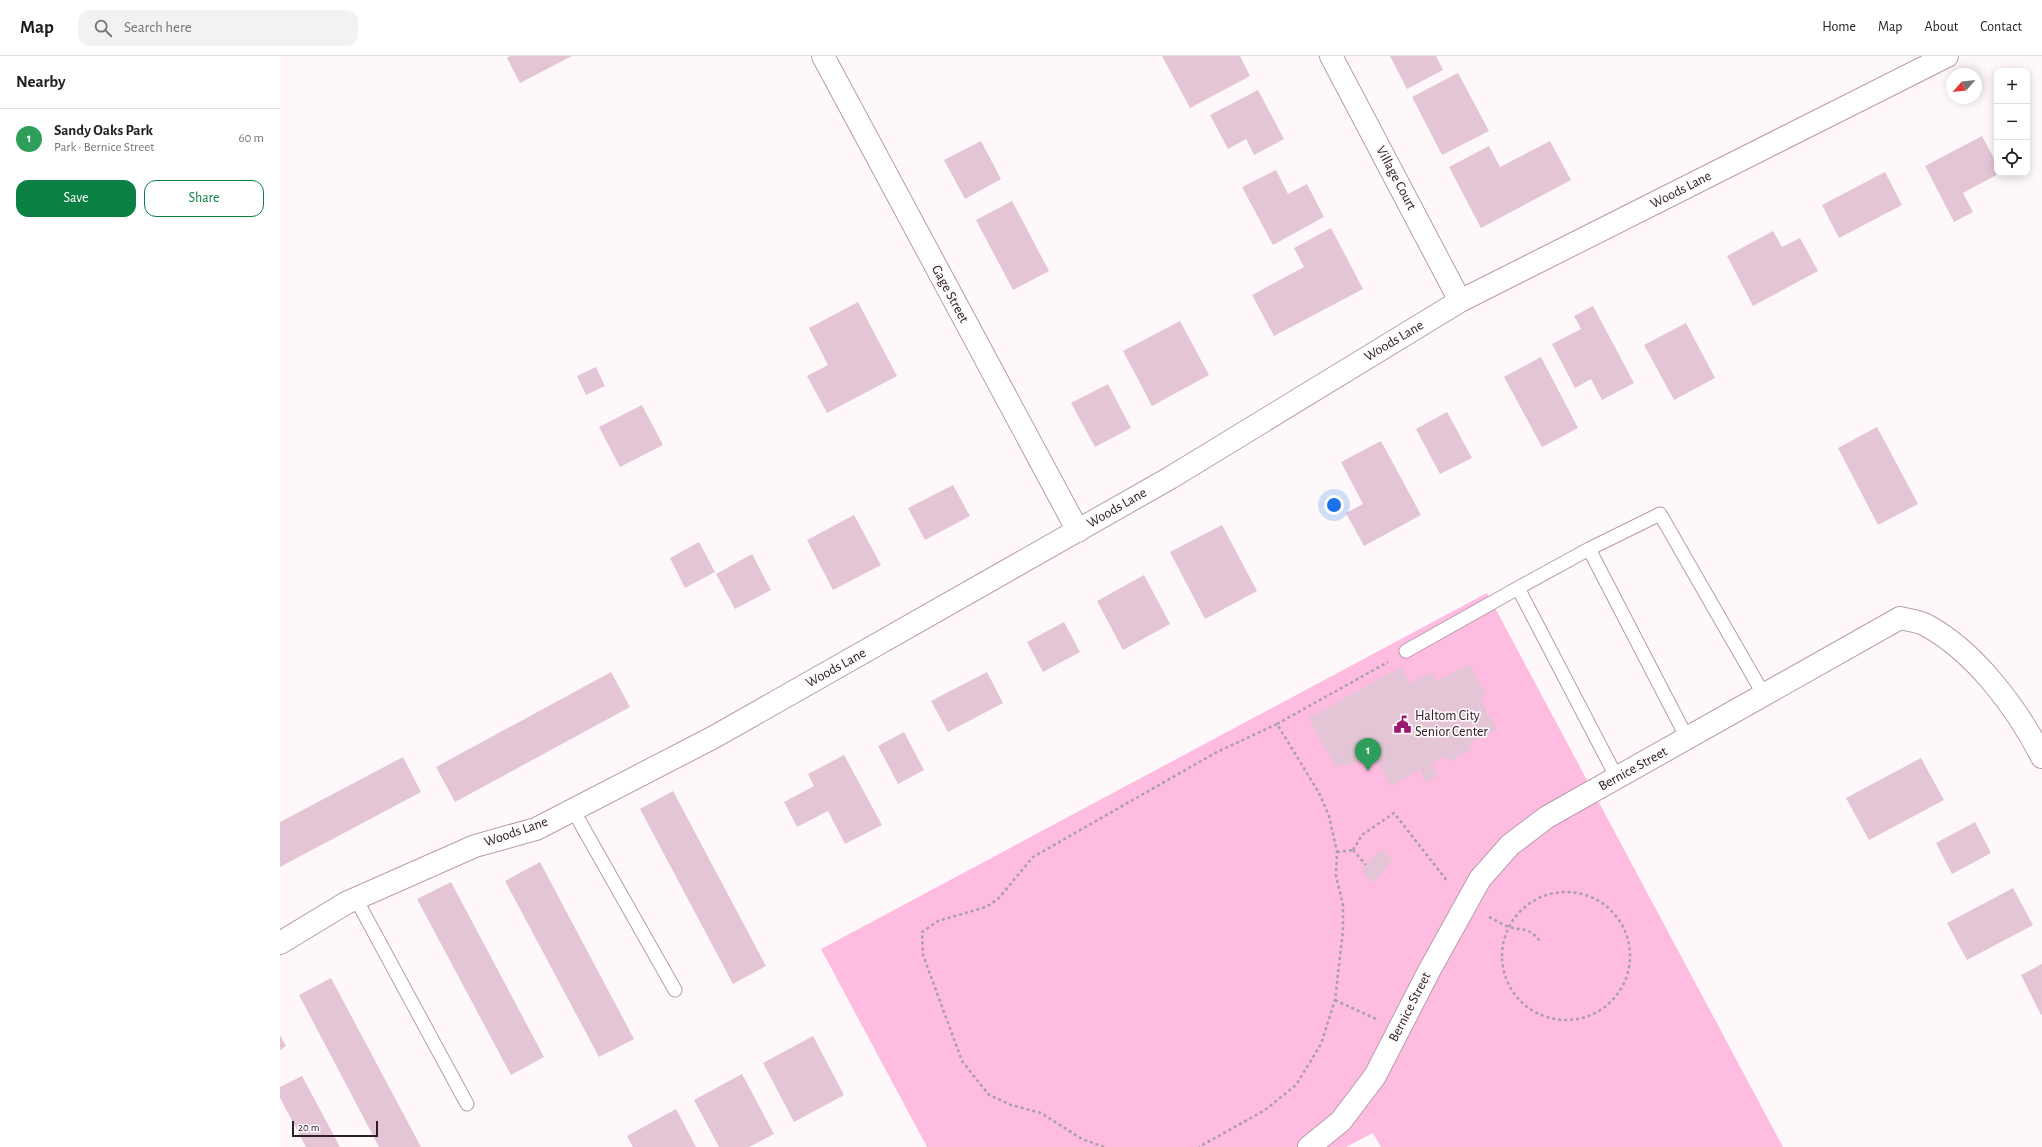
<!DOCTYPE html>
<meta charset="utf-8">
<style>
body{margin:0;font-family:"Alegreya Sans",sans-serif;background:#f2f2f2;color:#202124}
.controls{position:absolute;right:12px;top:12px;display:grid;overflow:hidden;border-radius:8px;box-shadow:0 2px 10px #0003}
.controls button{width:36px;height:36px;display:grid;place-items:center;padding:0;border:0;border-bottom:1px solid #e0e0e0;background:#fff;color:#202124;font:20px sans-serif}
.compass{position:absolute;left:1666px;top:12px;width:36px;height:36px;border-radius:50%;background:#fff;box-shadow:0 2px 10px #0003;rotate:242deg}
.scale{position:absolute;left:12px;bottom:10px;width:86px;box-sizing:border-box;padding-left:4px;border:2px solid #2b2026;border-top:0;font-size:11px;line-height:14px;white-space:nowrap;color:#2b2026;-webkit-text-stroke:3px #fef8fb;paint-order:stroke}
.you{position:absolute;left:1054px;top:449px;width:14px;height:14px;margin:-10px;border:3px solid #fff;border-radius:50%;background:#1a73e8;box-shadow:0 0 0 6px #1a73e833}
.badge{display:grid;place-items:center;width:26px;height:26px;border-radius:50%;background:#0b8043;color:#fff;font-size:13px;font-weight:700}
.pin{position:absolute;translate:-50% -33px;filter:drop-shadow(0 1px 2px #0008)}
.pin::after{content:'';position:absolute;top:21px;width:14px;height:12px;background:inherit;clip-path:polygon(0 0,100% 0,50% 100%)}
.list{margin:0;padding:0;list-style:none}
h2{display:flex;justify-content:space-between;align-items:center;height:52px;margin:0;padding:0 16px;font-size:17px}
h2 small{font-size:13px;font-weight:400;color:#757577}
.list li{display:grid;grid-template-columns:26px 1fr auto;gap:12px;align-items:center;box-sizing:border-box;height:60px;padding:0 16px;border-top:1px solid #e0e0e0}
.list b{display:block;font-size:15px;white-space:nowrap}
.list p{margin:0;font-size:13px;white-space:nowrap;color:#757577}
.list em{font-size:13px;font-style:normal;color:#757577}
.actions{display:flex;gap:8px;padding:12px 16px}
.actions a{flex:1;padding:9px 0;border:1px solid #0b8043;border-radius:12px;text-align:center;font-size:14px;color:#0b8043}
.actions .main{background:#0b8043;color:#fff}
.icon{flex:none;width:22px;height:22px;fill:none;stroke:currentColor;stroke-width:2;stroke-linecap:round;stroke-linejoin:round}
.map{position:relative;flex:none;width:1762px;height:1091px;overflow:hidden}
header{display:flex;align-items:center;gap:24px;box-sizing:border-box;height:56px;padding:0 20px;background:#fff;border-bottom:1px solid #e0e0e0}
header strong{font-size:19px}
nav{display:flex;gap:22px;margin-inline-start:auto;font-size:14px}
.search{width:280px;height:36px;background:#f2f2f2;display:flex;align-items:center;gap:10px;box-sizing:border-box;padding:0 14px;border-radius:12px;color:#757577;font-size:15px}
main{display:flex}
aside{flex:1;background:#fff}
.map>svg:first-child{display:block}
</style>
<header>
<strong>Map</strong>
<div class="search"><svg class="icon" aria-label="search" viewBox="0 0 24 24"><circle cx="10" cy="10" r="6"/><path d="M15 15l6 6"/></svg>Search here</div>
<nav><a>Home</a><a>Map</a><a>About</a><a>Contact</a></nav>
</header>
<main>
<aside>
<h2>Nearby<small></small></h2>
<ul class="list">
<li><span class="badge" style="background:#2e9e5b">1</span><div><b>Sandy Oaks Park</b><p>Park · Bernice Street</p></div><em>60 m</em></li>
</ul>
<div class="actions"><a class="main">Save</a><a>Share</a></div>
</aside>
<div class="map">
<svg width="1762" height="1091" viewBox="0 0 1762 1091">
<rect width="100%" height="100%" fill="#fef8fb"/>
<path fill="#ffbce1" d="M 1207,537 L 1503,1091 L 1101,1091 L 1093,1077 L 1066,1091 L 647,1091 L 541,893 Z"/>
<path fill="#e4c5d6" d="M 230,0 L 292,0 L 240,27 L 227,2 Z
M 882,0 L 960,0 L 970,20 L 910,52 Z
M 1110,0 L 1156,0 L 1163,14 L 1127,33 Z
M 1178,17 L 1209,75 L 1162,99 L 1132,41 Z
M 978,34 L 1004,83 L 974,99 L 966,83 L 948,93 L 930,59 Z
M 1702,80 L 1717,108 L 1717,117 L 1720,117 L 1683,137 L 1693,156 L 1674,166 L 1645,110 Z
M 701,85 L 721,123 L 685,143 L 664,104 Z
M 1270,85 L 1291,124 L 1201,172 L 1169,111 L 1209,90 L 1220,111 Z
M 996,114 L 1008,138 L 1027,128 L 1044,161 L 993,189 L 962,131 Z
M 1605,116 L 1622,149 L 1559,182 L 1542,149 Z
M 732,145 L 769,215 L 733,234 L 696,164 Z
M 1051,172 L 1083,233 L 994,280 L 972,239 L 1024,211 L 1014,192 Z
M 1493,175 L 1502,191 L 1520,182 L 1538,215 L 1473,250 L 1447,200 Z
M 578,246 L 617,320 L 547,357 L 527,320 L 548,309 L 529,272 Z
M 1313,250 L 1354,327 L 1322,344 L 1311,323 L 1295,332 L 1272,288 L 1301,273 L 1294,260 Z
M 900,265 L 929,319 L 872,350 L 843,295 Z
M 1406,267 L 1435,322 L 1394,344 L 1364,289 Z
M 1261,301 L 1298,372 L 1262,391 L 1224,321 Z
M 316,311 L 325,330 L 306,339 L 297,320 Z
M 828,328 L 851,372 L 815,391 L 791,347 Z
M 362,349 L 383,389 L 340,411 L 319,371 Z
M 1167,356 L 1192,402 L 1160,418 L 1136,373 Z
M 1597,371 L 1638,448 L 1598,469 L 1558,392 Z
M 1101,385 L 1141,459 L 1084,490 L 1066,457 L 1083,448 L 1061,406 Z
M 673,429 L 690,460 L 645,484 L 628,452 Z
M 574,459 L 601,509 L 553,534 L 527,484 Z
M 942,469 L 977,535 L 925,563 L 890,496 Z
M 419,486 L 435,516 L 405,532 L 390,502 Z
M 472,498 L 491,534 L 455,553 L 436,518 Z
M 864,519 L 890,568 L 843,594 L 817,545 Z
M 784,566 L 800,596 L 763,616 L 747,586 Z
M 1189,608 L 1207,639 L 1200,643 L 1217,673 L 1189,688 L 1192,693 L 1169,706 L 1166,700 L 1151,708 L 1158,720 L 1146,727 L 1140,714 L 1111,730 L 1090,693 L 1082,698 L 1083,701 L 1067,710 L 1065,707 L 1056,712 L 1028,662 L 1121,611 L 1130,627 L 1152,616 L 1157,625 Z
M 331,616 L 350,651 L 175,746 L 156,711 Z
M 707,616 L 723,647 L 668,676 L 651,645 Z
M 624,676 L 644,714 L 618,728 L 598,690 Z
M 564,699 L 602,769 L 565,788 L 548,755 L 517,771 L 504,746 L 534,730 L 528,718 Z
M 123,701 L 141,736 L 0,811 L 0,766 Z
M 1641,702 L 1664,744 L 1589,784 L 1566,742 Z
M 393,735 L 486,910 L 453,928 L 360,753 Z
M 1695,766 L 1711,797 L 1672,818 L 1656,787 Z
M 1101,793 L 1113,804 L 1093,827 L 1081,815 Z
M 260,806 L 354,983 L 319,1001 L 225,825 Z
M 171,826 L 264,1001 L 231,1019 L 137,843 Z
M 1733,832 L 1753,869 L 1687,904 L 1667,867 Z
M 1762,908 L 1762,958 L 1761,959 L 1741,919 Z
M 51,922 L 141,1091 L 99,1091 L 19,939 Z
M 0,979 L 6,990 L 0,994 Z
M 533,980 L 564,1039 L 514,1066 L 483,1007 Z
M 462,1018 L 494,1078 L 469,1091 L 439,1091 L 414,1044 Z
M 22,1020 L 60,1091 L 26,1091 L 0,1042 L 0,1031 Z
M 396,1053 L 416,1091 L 353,1091 L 347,1080 Z"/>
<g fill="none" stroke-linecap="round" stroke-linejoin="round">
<defs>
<path id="service" d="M 1309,493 L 1407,682
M 1126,595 L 1238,532
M 1337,722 L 1238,532 L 1309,493 L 1380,458 L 1484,639
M 293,754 L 395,934
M 76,843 L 187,1048"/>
<path id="minor" d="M 543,0 L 798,475
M 1051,0 L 1180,245
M 0,887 L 66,847 L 195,790 L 256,773 L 434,681 L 890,422 L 1180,245 L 1667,0
M 1029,1091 L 1061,1065 L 1095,1020 L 1149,915 L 1200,823 L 1230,789 L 1267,761 L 1620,562 C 1628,564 1637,565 1644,568 C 1694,594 1737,652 1762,701"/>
</defs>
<use href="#service" stroke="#b99bab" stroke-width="15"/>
<use href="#minor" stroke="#b99bab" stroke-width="24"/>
<path stroke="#a8a0a4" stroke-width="2.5" stroke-dasharray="3 3" stroke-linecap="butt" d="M 997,668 L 1108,606
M 1073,794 L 1082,779 L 1114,757 L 1168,826
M 1073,794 L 1086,809
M 1057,796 L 1073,794
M1222 900a64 64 0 1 1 128 0a64 64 0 1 1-128 0Z
M 1209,861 C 1216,864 1223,869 1229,871 C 1243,875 1249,871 1260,885
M 1055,944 L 1096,963
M 824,1091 L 802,1083 L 761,1057 L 731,1049 L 709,1039 L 682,1005 L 643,899 L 642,876 L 658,865 L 706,851 L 718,843 L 753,801 L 935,697 L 997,668 L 1039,737 L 1049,760 L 1057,796 L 1056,820 L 1063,849 L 1063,875 L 1055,944 L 1041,988 L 1016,1029 L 985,1054 L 919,1091"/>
<use href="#service" stroke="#fff" stroke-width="13"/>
<use href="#minor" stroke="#fff" stroke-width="22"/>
</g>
<defs>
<symbol id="civic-bare" viewBox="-9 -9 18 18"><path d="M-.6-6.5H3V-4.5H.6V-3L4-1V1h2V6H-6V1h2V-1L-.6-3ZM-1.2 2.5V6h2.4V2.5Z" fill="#9a1c72" stroke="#fef8fb" stroke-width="2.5" paint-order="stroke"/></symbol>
</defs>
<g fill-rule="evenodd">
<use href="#civic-bare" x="1110" y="656" width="25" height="25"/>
</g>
<g text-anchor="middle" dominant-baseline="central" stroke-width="3.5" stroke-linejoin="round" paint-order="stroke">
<g font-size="14" fill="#2b2026" stroke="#fef8fb">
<text transform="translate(1116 122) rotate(62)">Village Court</text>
<text transform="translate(1401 134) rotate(-27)">Woods Lane</text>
<text transform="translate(670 238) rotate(62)">Gage Street</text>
<text transform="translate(1114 285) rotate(-31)">Woods Lane</text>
<text transform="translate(837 452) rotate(-30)">Woods Lane</text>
<text transform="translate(556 612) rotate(-29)">Woods Lane</text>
<text transform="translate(1353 713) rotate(-29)">Bernice Street</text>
<text transform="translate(236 776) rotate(-19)">Woods Lane</text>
<text transform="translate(1130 951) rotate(-63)">Bernice Street</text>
</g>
<g font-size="14" fill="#2b2026" stroke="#fef8fb" text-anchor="start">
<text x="1135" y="660">Haltom City<tspan x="1135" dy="16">Senior Center</tspan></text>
</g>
</g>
</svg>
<div class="controls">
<button>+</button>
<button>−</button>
<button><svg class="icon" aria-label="locate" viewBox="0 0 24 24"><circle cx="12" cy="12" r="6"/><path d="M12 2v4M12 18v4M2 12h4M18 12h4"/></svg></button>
</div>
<svg class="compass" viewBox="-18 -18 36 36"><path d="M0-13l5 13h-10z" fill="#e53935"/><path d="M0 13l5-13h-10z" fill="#757577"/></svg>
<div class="scale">20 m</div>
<div class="you"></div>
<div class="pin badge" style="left:1088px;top:715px;background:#2e9e5b">1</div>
</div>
</main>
